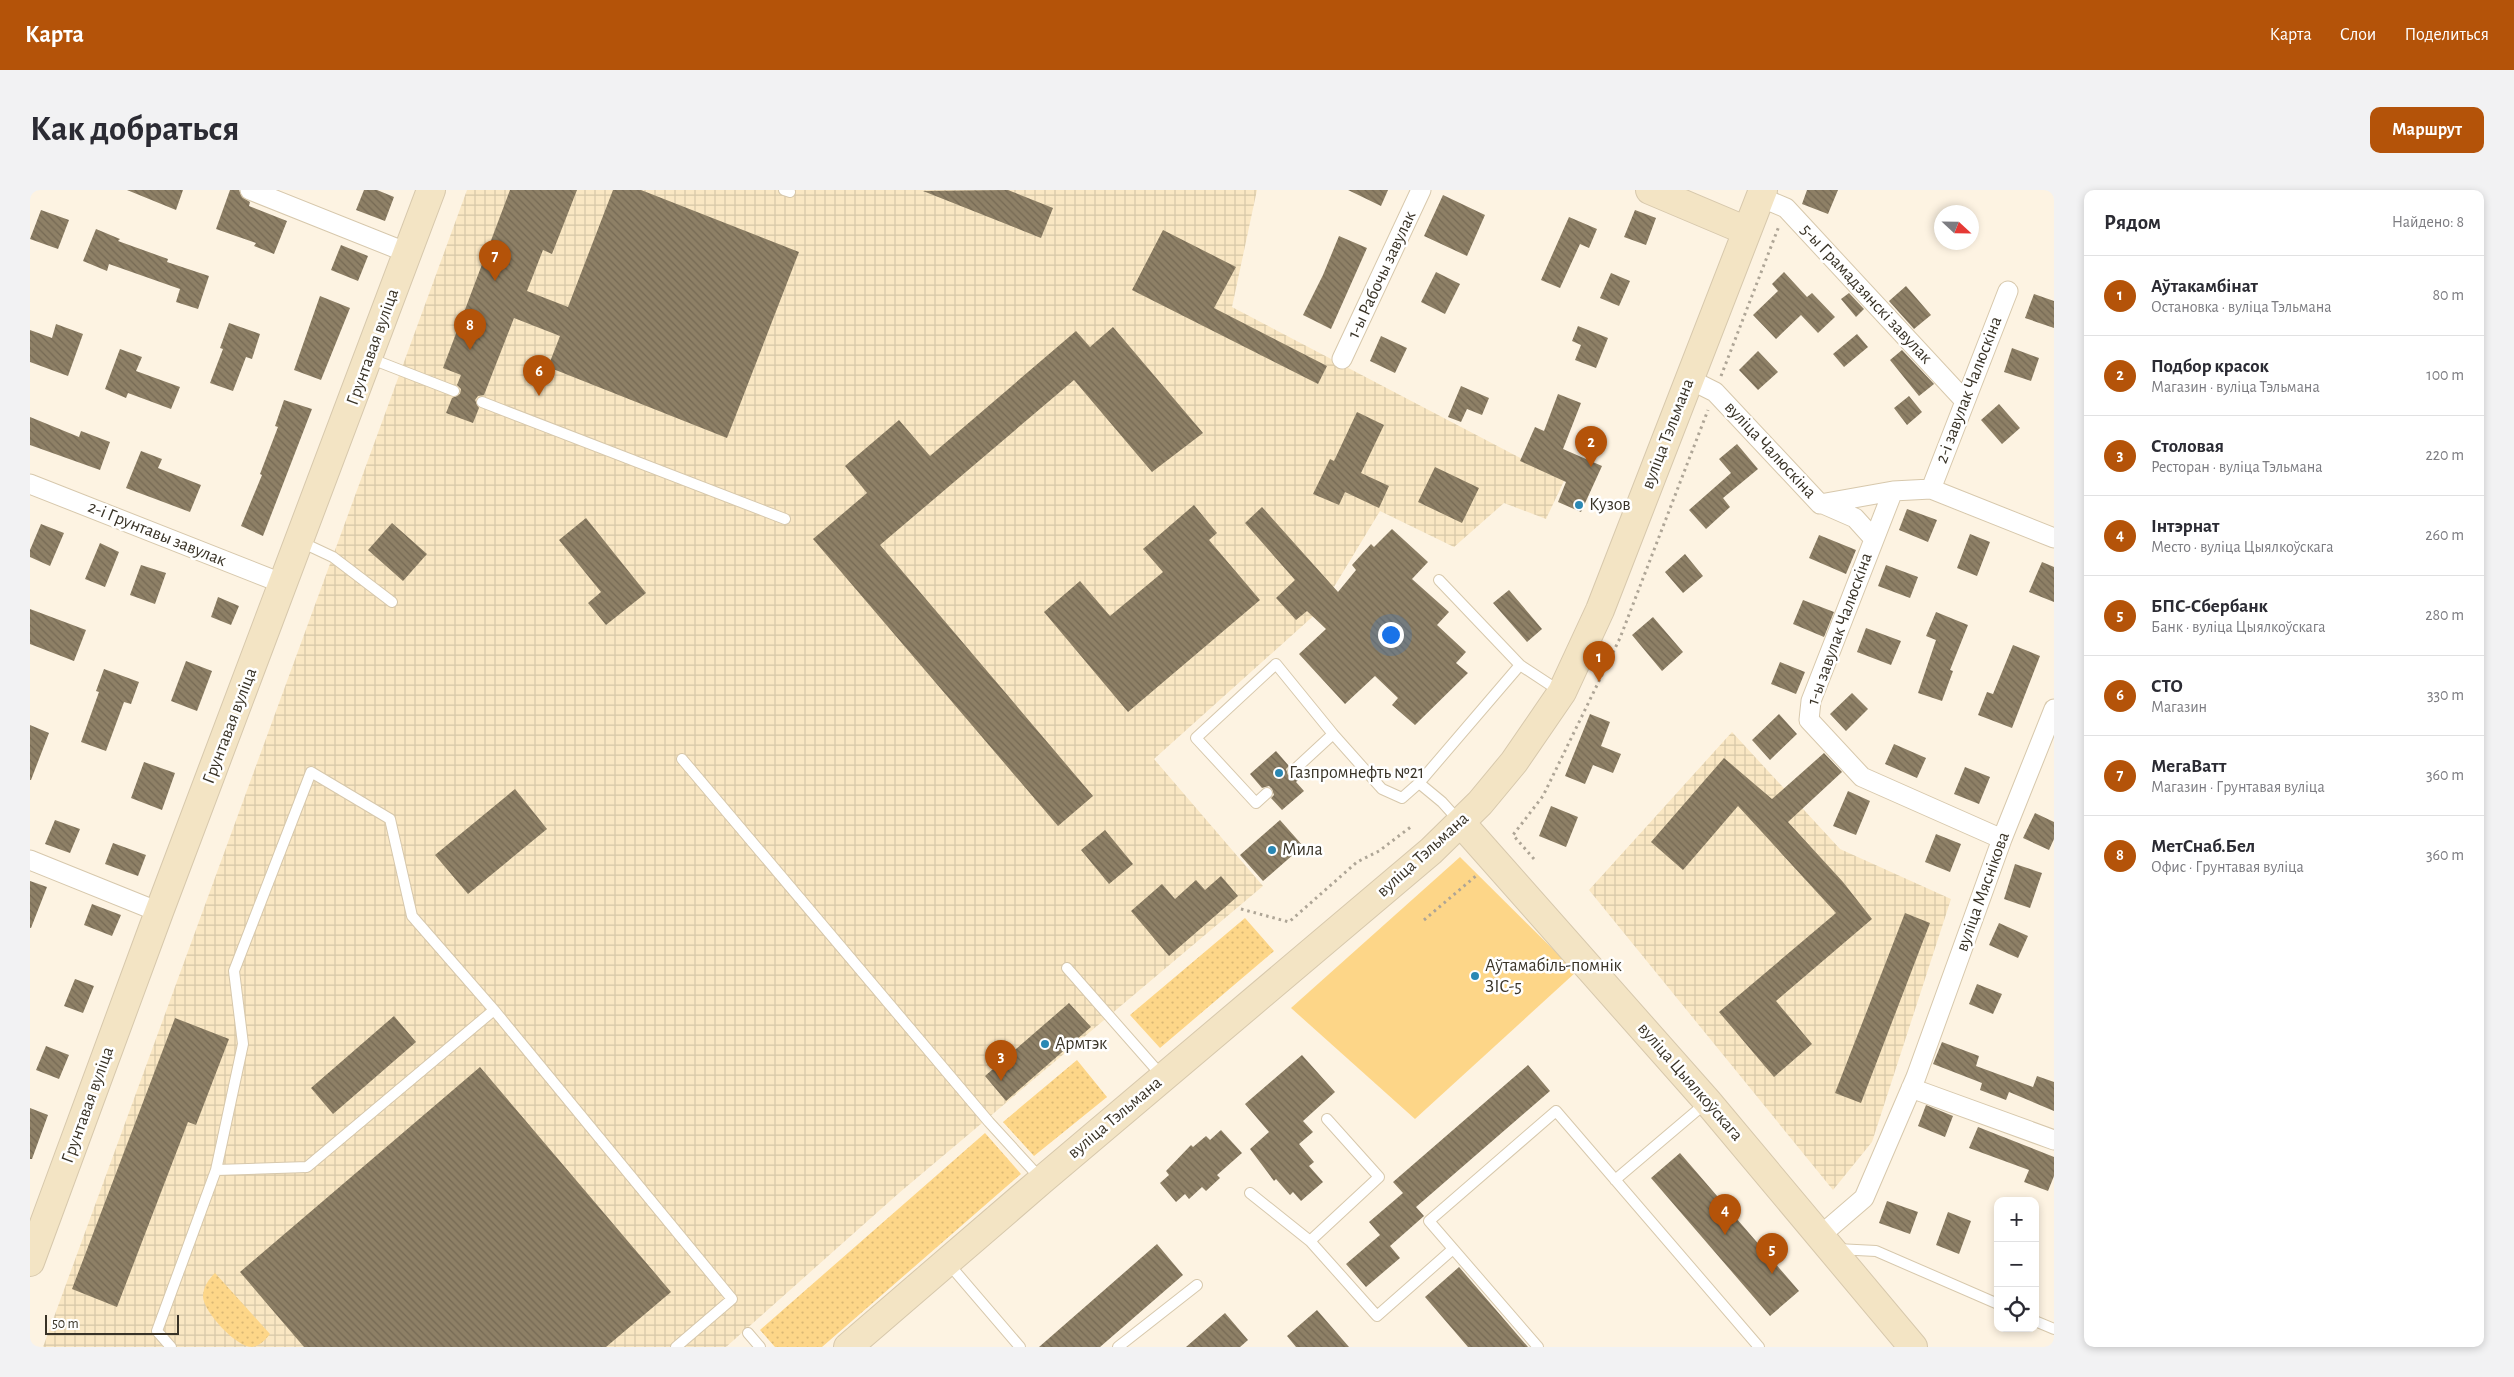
<!DOCTYPE html>
<html lang="ru">
<meta charset="utf-8">
<style>
body{margin:0;font-family:"Alegreya Sans",sans-serif;background:#f2f2f3;color:#2b2b33}
.controls{position:absolute;right:15px;bottom:15px;display:grid;overflow:hidden;border-radius:10px;box-shadow:0 2px 8px #0003}
.controls button{width:45px;height:45px;display:grid;place-items:center;padding:0;border:0;border-bottom:1px solid #e1e1e2;background:#fff;color:#2b2b33;font:25px sans-serif}
.compass{position:absolute;left:1904px;top:15px;width:45px;height:45px;border-radius:50%;background:#fff;box-shadow:0 2px 8px #0003;rotate:112deg}
.scale{position:absolute;left:15px;bottom:12px;width:134px;box-sizing:border-box;padding-left:5px;border:2px solid #393327;border-top:0;font-size:14px;line-height:18px;white-space:nowrap;color:#393327;-webkit-text-stroke:4px #fff;paint-order:stroke}
.you{position:absolute;left:1360px;top:444px;width:18px;height:18px;margin:-12px;border:4px solid #fff;border-radius:50%;background:#1a73e8;box-shadow:0 0 0 8px #1a73e833}
.badge{display:grid;place-items:center;width:32px;height:32px;border-radius:50%;background:#b45309;color:#fff;font-size:16px;font-weight:700}
.pin{position:absolute;translate:-50% -41px;filter:drop-shadow(0 1px 2px #0008)}
.pin::after{content:'';position:absolute;top:26px;width:18px;height:15px;background:inherit;clip-path:polygon(0 0,100% 0,50% 100%)}
.list{margin:0;padding:0;list-style:none}
h2{display:flex;justify-content:space-between;align-items:center;height:65px;margin:0;padding:0 20px;font-size:21px}
h2 small{font-size:16px;font-weight:400;color:#7c7c81}
.list li{display:grid;grid-template-columns:32px 1fr auto;gap:15px;align-items:center;box-sizing:border-box;height:80px;padding:0 20px;border-top:1px solid #e1e1e2}
.list b{display:block;font-size:19px;white-space:nowrap}
.list p{margin:0;font-size:16px;white-space:nowrap;color:#7c7c81}
.list em{font-size:16px;font-style:normal;color:#7c7c81}
.icon{flex:none;width:28px;height:28px;fill:none;stroke:currentColor;stroke-width:2;stroke-linecap:round;stroke-linejoin:round}
.map{position:relative;flex:none;width:2024px;height:1157px;overflow:hidden;border-radius:10px}
header{display:flex;align-items:center;gap:30px;box-sizing:border-box;height:70px;padding:0 25px;background:#b45309;color:#fff}
header strong{font-size:24px}
nav{display:flex;gap:28px;margin-inline-start:auto;font-size:18px}
.intro{display:flex;align-items:center;justify-content:space-between;box-sizing:border-box;height:120px;padding:0 30px}
h1{margin:0;font-size:35px}
.button{padding:12px 22px;border-radius:10px;background:#b45309;color:#fff;font-size:18px;font-weight:700}
main{display:flex;gap:30px;padding:0 30px}
aside{flex:1;background:#fff;border-radius:10px;box-shadow:0 2px 8px #0003}
.map>svg:first-child{display:block}
</style>
<header>
<strong>Карта</strong>
<nav><a>Карта</a><a>Слои</a><a>Поделиться</a></nav>
</header>
<div class="intro"><h1>Как добраться</h1><a class="button">Маршрут</a></div>
<main>
<div class="map">
<svg width="2024" height="1157" viewBox="0 0 2024 1157">
<defs>
<pattern id="industrial-grid" width="8" height="8" patternUnits="userSpaceOnUse" patternTransform="scale(1.25)"><rect width="8" height="8" fill="#fae7c3"/><path d="M0 4h8M4 0v8" fill="none" stroke="#d7c7a8"/></pattern>
<pattern id="grass-dots" width="8" height="8" patternUnits="userSpaceOnUse" patternTransform="scale(1.25)"><rect width="8" height="8" fill="#fdd688"/><path d="M2 2h.1M6 6h.1" fill="none" stroke="#dab875" stroke-width="1.8" stroke-linecap="round"/></pattern>
<pattern id="building-back-hatch" width="6" height="6" patternUnits="userSpaceOnUse" patternTransform="scale(1.25)"><rect width="6" height="6" fill="#8e8066"/><path d="M-1 5l2 2M0 0l6 6M5-1l2 2" fill="none" stroke="#756954"/></pattern>
</defs>
<rect width="100%" height="100%" fill="#fdf3e2"/>
<path fill="url(#industrial-grid)" d="M 437,0 L 1227,0 L 1202,117 L 1534,291 L 1516,329 L 1474,313 L 1424,357 L 1350,321 L 1290,420 L 1124,569 L 1233,696 L 869,1003 L 696,1157 L 13,1157 Z
M 1702,542 L 1810,659 L 1921,709 L 1842,952 L 1803,1000 L 1559,700 Z"/>
<path fill="url(#grass-dots)" d="M 1215,728 L 1244,761 L 1130,858 L 1100,825 Z
M 1047,870 L 1077,907 L 1004,966 L 973,932 Z
M 955,943 L 991,984 L 792,1157 L 745,1157 L 730,1140 Z
M 185,1083 L 240,1144 C 235,1150 230,1156 222,1157 C 206,1157 174,1122 173,1107 C 173,1097 179,1089 185,1083 Z"/>
<path fill="#fdd688" d="M 1430,667 L 1546,782 L 1385,929 L 1261,818 Z"/>
<path fill="url(#building-back-hatch)" d="M 97,0 L 153,0 L 146,20 Z
M 200,0 L 209,0 L 212,7 L 220,12 L 219,16 L 257,31 L 244,64 L 224,56 L 226,53 L 186,39 Z
M 334,0 L 347,0 L 364,7 L 355,31 L 326,20 Z
M 480,0 L 547,0 L 522,64 L 513,60 L 497,101 L 538,117 L 583,0 L 611,0 L 769,62 L 697,248 L 518,177 L 530,146 L 484,128 L 454,205 L 448,206 L 445,210 L 449,218 L 443,233 L 416,223 L 422,208 L 430,204 L 431,199 L 427,195 L 431,185 L 413,178 Z
M 978,0 L 1023,18 L 1011,48 L 893,1 Z
M 1318,0 L 1358,0 L 1351,16 Z
M 1777,0 L 1808,0 L 1798,24 L 1772,14 Z
M 1413,5 L 1455,25 L 1437,66 L 1394,46 Z
M 11,20 L 39,30 L 28,59 L 0,49 Z
M 1605,20 L 1626,28 L 1616,55 L 1594,47 Z
M 1539,27 L 1567,39 L 1559,58 L 1550,54 L 1530,98 L 1511,90 Z
M 66,39 L 90,49 L 88,51 L 138,69 L 137,72 L 179,86 L 168,119 L 146,112 L 150,99 L 79,74 L 77,81 L 53,71 Z
M 1133,40 L 1206,77 L 1184,118 L 1297,176 L 1288,194 L 1102,100 Z
M 1309,46 L 1337,58 L 1301,139 L 1273,125 L 1293,85 Z
M 311,55 L 338,66 L 328,91 L 301,80 Z
M 1406,82 L 1430,94 L 1415,124 L 1391,112 Z
M 1754,82 L 1777,107 L 1782,103 L 1805,127 L 1788,143 L 1771,125 L 1746,149 L 1723,125 L 1748,101 L 1742,94 Z
M 1581,83 L 1600,91 L 1589,116 L 1570,108 Z
M 1876,96 L 1901,125 L 1884,139 L 1859,111 Z
M 1819,103 L 1834,119 L 1826,127 L 1811,109 Z
M 2004,104 L 2024,111 L 2024,138 L 1995,128 Z
M 290,106 L 320,118 L 291,190 L 264,180 Z
M 199,133 L 230,144 L 222,169 L 216,167 L 203,201 L 180,193 L 193,159 L 190,158 Z
M 26,134 L 53,144 L 38,186 L 0,172 L 0,140 L 22,148 Z
M 1548,136 L 1578,148 L 1566,178 L 1545,170 L 1551,155 L 1542,151 Z
M 1083,137 L 1173,243 L 1122,282 L 1044,190 L 850,355 L 1063,606 L 1028,636 L 783,349 L 837,303 L 815,276 L 869,230 L 900,266 L 1046,141 L 1060,157 Z
M 1827,144 L 1838,157 L 1814,177 L 1803,164 Z
M 1351,146 L 1377,158 L 1365,183 L 1340,171 Z
M 1982,158 L 2009,168 L 2001,191 L 1974,182 Z
M 90,159 L 112,167 L 106,181 L 150,197 L 141,219 L 98,203 L 96,208 L 75,199 Z
M 1872,160 L 1904,194 L 1889,206 L 1860,170 Z
M 1728,161 L 1748,182 L 1728,200 L 1709,180 Z
M 1431,196 L 1459,208 L 1452,225 L 1437,219 L 1431,232 L 1418,227 Z
M 1528,204 L 1551,213 L 1533,259 L 1572,276 L 1551,322 L 1528,312 L 1536,292 L 1490,271 L 1505,237 L 1514,241 Z
M 1879,206 L 1892,222 L 1877,235 L 1864,218 Z
M 254,210 L 282,219 L 233,346 L 211,336 L 232,285 L 230,284 L 248,237 L 245,236 Z
M 1969,214 L 1990,238 L 1972,254 L 1951,230 Z
M 1327,222 L 1354,235 L 1331,283 L 1359,296 L 1349,318 L 1315,302 L 1309,315 L 1283,304 L 1300,269 L 1304,271 Z
M 0,227 L 49,247 L 51,241 L 80,252 L 70,280 L 0,255 Z
M 1707,254 L 1728,279 L 1693,308 L 1700,317 L 1676,339 L 1659,320 L 1701,283 L 1689,269 Z
M 111,261 L 132,269 L 128,278 L 171,295 L 160,322 L 96,298 Z
M 1405,277 L 1449,298 L 1432,333 L 1388,312 Z
M 1164,315 L 1187,343 L 1179,350 L 1230,410 L 1098,522 L 1014,422 L 1050,391 L 1080,426 L 1133,382 L 1113,359 Z
M 1232,317 L 1308,402 L 1326,380 L 1322,375 L 1341,354 L 1344,357 L 1362,339 L 1398,372 L 1382,389 L 1419,422 L 1407,435 L 1436,462 L 1426,473 L 1438,483 L 1385,535 L 1362,515 L 1368,508 L 1345,486 L 1315,514 L 1269,464 L 1296,439 L 1277,421 L 1266,430 L 1246,408 L 1265,390 L 1215,333 Z
M 1877,319 L 1907,330 L 1898,352 L 1869,340 Z
M 556,328 L 616,403 L 576,435 L 558,413 L 571,402 L 529,350 Z
M 362,333 L 397,364 L 373,391 L 338,360 Z
M 11,334 L 34,343 L 20,376 L 0,367 L 0,360 Z
M 1940,344 L 1960,352 L 1947,386 L 1927,378 Z
M 1789,345 L 1826,360 L 1816,384 L 1779,368 Z
M 70,353 L 89,362 L 75,397 L 55,389 Z
M 1655,364 L 1673,386 L 1653,403 L 1635,382 Z
M 2012,372 L 2024,377 L 2024,412 L 1999,402 Z
M 111,375 L 136,383 L 125,414 L 100,405 Z
M 1856,375 L 1888,387 L 1880,408 L 1848,396 Z
M 1479,400 L 1512,439 L 1497,452 L 1463,413 Z
M 188,407 L 209,416 L 201,435 L 181,427 Z
M 1773,410 L 1804,422 L 1794,447 L 1763,434 Z
M 0,419 L 56,440 L 44,471 L 0,454 Z
M 1906,422 L 1938,435 L 1920,480 L 1923,481 L 1912,511 L 1888,503 L 1906,450 L 1896,446 Z
M 1623,427 L 1653,462 L 1632,481 L 1602,445 Z
M 1836,438 L 1871,451 L 1861,475 L 1827,462 Z
M 1983,455 L 2010,466 L 1982,538 L 1948,525 L 1957,502 L 1963,504 Z
M 156,471 L 182,481 L 167,521 L 141,511 Z
M 1750,472 L 1775,482 L 1766,504 L 1741,494 Z
M 74,479 L 109,492 L 101,514 L 94,512 L 76,561 L 51,552 L 69,502 L 66,501 Z
M 1822,503 L 1838,519 L 1816,541 L 1800,524 Z
M 1560,524 L 1580,532 L 1571,556 L 1591,564 L 1583,583 L 1563,575 L 1555,594 L 1535,586 Z
M 1749,524 L 1767,544 L 1740,570 L 1722,550 Z
M 0,535 L 19,543 L 1,590 L 0,590 Z
M 1864,554 L 1896,568 L 1887,588 L 1855,574 Z
M 1246,561 L 1259,576 L 1256,579 L 1258,585 L 1270,588 L 1266,592 L 1274,601 L 1252,620 L 1241,608 L 1244,605 L 1242,599 L 1239,596 L 1232,598 L 1220,584 Z
M 1794,563 L 1812,582 L 1758,632 L 1813,692 L 1842,729 L 1746,811 L 1782,854 L 1744,887 L 1689,822 L 1806,723 L 1708,616 L 1653,680 L 1621,652 L 1694,568 L 1742,609 Z
M 114,572 L 145,583 L 132,620 L 101,608 Z
M 1935,577 L 1960,587 L 1949,614 L 1924,604 Z
M 485,599 L 517,639 L 438,704 L 405,665 Z
M 1818,601 L 1840,611 L 1826,645 L 1803,636 Z
M 1521,616 L 1548,627 L 1536,657 L 1509,646 Z
M 2005,623 L 2024,632 L 2024,649 L 2019,660 L 1993,648 Z
M 25,630 L 50,639 L 40,663 L 15,654 Z
M 1250,630 L 1273,656 L 1233,691 L 1210,665 Z
M 1075,640 L 1103,674 L 1079,694 L 1051,660 Z
M 1906,644 L 1931,654 L 1920,682 L 1895,672 Z
M 83,653 L 116,665 L 108,686 L 75,674 Z
M 1985,674 L 2012,683 L 2000,718 L 1974,709 Z
M 1191,686 L 1208,706 L 1139,766 L 1101,721 L 1132,694 L 1145,709 L 1166,690 L 1175,700 Z
M 0,691 L 17,697 L 1,738 L 0,738 Z
M 62,714 L 91,725 L 82,746 L 54,735 Z
M 1875,723 L 1900,733 L 1831,913 L 1805,903 Z
M 1969,733 L 1998,746 L 1988,768 L 1959,755 Z
M 45,789 L 64,796 L 53,823 L 34,816 Z
M 1947,794 L 1972,804 L 1963,824 L 1939,814 Z
M 1039,813 L 1061,837 L 976,911 L 955,886 Z
M 364,826 L 386,852 L 303,924 L 281,898 Z
M 145,828 L 199,849 L 166,935 L 158,932 L 87,1117 L 42,1099 Z
M 1912,852 L 1949,866 L 1946,876 L 2003,897 L 2007,886 L 2024,892 L 2024,921 L 1979,902 L 1976,910 L 1950,900 L 1952,893 L 1903,874 Z
M 16,856 L 39,865 L 29,889 L 6,880 Z
M 1272,865 L 1305,902 L 1273,931 L 1283,942 L 1269,954 L 1284,972 L 1279,976 L 1293,992 L 1271,1011 L 1263,1002 L 1260,1005 L 1246,989 L 1244,991 L 1220,959 L 1239,942 L 1215,914 Z
M 1498,875 L 1520,901 L 1386,1017 L 1394,1026 L 1360,1056 L 1370,1068 L 1336,1097 L 1316,1074 L 1350,1045 L 1339,1032 L 1373,1003 L 1363,992 Z
M 450,877 L 641,1102 L 576,1157 L 274,1157 L 210,1082 Z
M 1896,915 L 1923,926 L 1915,947 L 1888,936 Z
M 0,918 L 18,925 L 2,969 L 0,969 Z
M 1948,937 L 2024,967 L 2024,986 L 2018,1001 L 1994,992 L 1999,980 L 1939,958 Z
M 1191,940 L 1212,963 L 1187,985 L 1190,988 L 1176,1001 L 1172,997 L 1159,1009 L 1155,1004 L 1146,1012 L 1130,993 L 1139,985 L 1136,981 L 1161,955 L 1163,957 L 1176,946 L 1180,950 Z
M 1650,963 L 1769,1101 L 1740,1126 L 1621,988 Z
M 1857,1011 L 1888,1022 L 1880,1044 L 1849,1033 Z
M 1918,1022 L 1941,1031 L 1929,1064 L 1906,1055 Z
M 1127,1054 L 1153,1085 L 1070,1157 L 1009,1157 Z
M 1429,1077 L 1498,1157 L 1438,1157 L 1395,1107 Z
M 1287,1120 L 1319,1157 L 1266,1157 L 1257,1146 Z
M 1195,1123 L 1218,1150 L 1210,1157 L 1156,1157 Z"/>
<g fill="none" stroke-linecap="round" stroke-linejoin="round">
<defs>
<path id="service" d="M 754,0 L 760,2
M 339,168 L 424,201
M 452,212 L 755,329
M 271,352 L 303,367 L 362,412
M 1490,475 L 1531,502
M 652,569 L 959,932 L 1012,990
M 1263,581 L 1303,544
M 1389,593 L 1490,475 L 1409,390
M 1237,603 L 1226,613 L 1166,548 L 1246,474 L 1303,544 L 1352,599 L 1372,608 L 1389,593 L 1412,612 L 1430,632
M 1037,778 L 1132,886
M 464,820 L 702,1109 L 646,1157
M 1585,990 L 1677,912
M 1220,1003 L 1280,1051 L 1347,1126 L 1423,1059
M 1280,1051 L 1349,987 L 1297,929
M 1807,1059 L 1846,1061 L 1968,1114
M 918,1073 L 990,1157
M 2005,1131 L 2024,1139
M 718,1143 L 730,1157
M 141,1157 L 127,1141 L 186,980 L 213,854 L 204,781 L 281,582 L 360,629 L 382,726 L 464,820 L 277,977 L 186,980
M 1088,1157 L 1167,1095
M 1508,1157 L 1399,1031 L 1526,921 L 1729,1157"/>
<path id="minor" d="M 220,0 L 378,63
M 1730,7 L 1756,18 L 1935,211
M 1312,169 L 1391,0
M 1659,189 L 1685,202 L 1790,314 L 1863,301 L 1901,299 L 2024,348
M 0,294 L 254,394
M 1901,299 L 1978,101
M 1863,301 L 1781,511 L 1779,530 L 1832,587 L 1972,649
M 1793,314 L 1825,328 L 1844,349
M 0,670 L 129,722
M 1881,898 L 2024,950
M 1791,1045 L 1834,1008 L 1886,887 L 1972,649 L 2024,519"/>
<path id="secondary" d="M 1620,0 L 1717,41
M 1431,633 L 1677,911 L 1883,1157
M 0,1072 L 129,722 L 401,0
M 818,1157 L 1012,990 L 1401,661 L 1450,613 L 1484,572 L 1532,502 L 1570,420 L 1733,0"/>
</defs>
<use href="#service" stroke="#d7c8ac" stroke-width="12"/>
<use href="#minor" stroke="#d7c8ac" stroke-width="21"/>
<use href="#secondary" stroke="#d7c8ac" stroke-width="30"/>
<path stroke="#aea596" stroke-width="3" stroke-dasharray="2.5 4" stroke-linecap="butt" d="M 1691,186 L 1749,36
M 1504,669 L 1483,645 L 1513,606 L 1590,448 L 1678,220
M 1211,719 L 1259,732 L 1327,672 L 1349,661 L 1382,636
M 1394,730 L 1447,685"/>
<use href="#service" stroke="#fff" stroke-width="10"/>
<use href="#minor" stroke="#fff" stroke-width="19"/>
<use href="#secondary" stroke="#f3e4c4" stroke-width="28"/>
</g>
<g fill="#2a88b4" stroke="#fff" stroke-width="2">
<circle cx="1549" cy="315" r="5"/>
<circle cx="1249" cy="583" r="5"/>
<circle cx="1242" cy="660" r="5"/>
<circle cx="1445" cy="786" r="5"/>
<circle cx="1015" cy="854" r="5"/>
</g>
<g text-anchor="middle" dominant-baseline="central" stroke-width="5" stroke-linejoin="round" paint-order="stroke">
<g font-size="18" fill="#393327" stroke="#fff">
<text transform="translate(1352 85) rotate(-65)">1-ы Рабочы завулак</text>
<text transform="translate(1836 104) rotate(47)">5-ы Грамадзянскі завулак</text>
<text transform="translate(343 157) rotate(-70)">Грунтавая вуліца</text>
<text transform="translate(1939 200) rotate(-69)">2-і завулак Чалюскіна</text>
<text transform="translate(1638 244) rotate(-69)">вуліца Тэльмана</text>
<text transform="translate(1740 260) rotate(47)">вуліца Чалюскіна</text>
<text transform="translate(127 344) rotate(22)">2-і Грунтавы завулак</text>
<text transform="translate(1810 439) rotate(-70)">1-ы завулак Чалюскіна</text>
<text transform="translate(200 536) rotate(-69)">Грунтавая вуліца</text>
<text transform="translate(1393 665) rotate(-42)">вуліца Тэльмана</text>
<text transform="translate(1953 702) rotate(-70)">вуліца Мяснікова</text>
<text transform="translate(1660 892) rotate(49)">вуліца Цыялкоўскага</text>
<text transform="translate(58 915) rotate(-70)">Грунтавая вуліца</text>
<text transform="translate(1085 928) rotate(-40)">вуліца Тэльмана</text>
</g>
<g font-size="18" fill="#393327" stroke="#fff" text-anchor="start">
<text x="1559" y="315">Кузов</text>
<text x="1259" y="583">Газпромнефть №21</text>
<text x="1252" y="660">Мила</text>
<text x="1455" y="776">Аўтамабіль-помнік<tspan x="1455" dy="21">ЗІС-5</tspan></text>
<text x="1025" y="854">Армтэк</text>
</g>
</g>
</svg>
<div class="controls">
<button>+</button>
<button>−</button>
<button><svg class="icon" aria-label="locate" viewBox="0 0 24 24"><circle cx="12" cy="12" r="6"/><path d="M12 2v4M12 18v4M2 12h4M18 12h4"/></svg></button>
</div>
<svg class="compass" viewBox="-18 -18 36 36"><path d="M0-13l5 13h-10z" fill="#e53935"/><path d="M0 13l5-13h-10z" fill="#7c7c81"/></svg>
<div class="scale">50 m</div>
<div class="you"></div>
<div class="pin badge" style="left:1569px;top:492px">1</div>
<div class="pin badge" style="left:1561px;top:277px">2</div>
<div class="pin badge" style="left:971px;top:891px">3</div>
<div class="pin badge" style="left:1695px;top:1045px">4</div>
<div class="pin badge" style="left:1742px;top:1084px">5</div>
<div class="pin badge" style="left:509px;top:206px">6</div>
<div class="pin badge" style="left:465px;top:91px">7</div>
<div class="pin badge" style="left:440px;top:160px">8</div>
</div>
<aside>
<h2>Рядом<small>Найдено: 8</small></h2>
<ul class="list">
<li><span class="badge">1</span><div><b>Аўтакамбінат</b><p>Остановка · вуліца Тэльмана</p></div><em>80 m</em></li>
<li><span class="badge">2</span><div><b>Подбор красок</b><p>Магазин · вуліца Тэльмана</p></div><em>100 m</em></li>
<li><span class="badge">3</span><div><b>Столовая</b><p>Ресторан · вуліца Тэльмана</p></div><em>220 m</em></li>
<li><span class="badge">4</span><div><b>Інтэрнат</b><p>Место · вуліца Цыялкоўскага</p></div><em>260 m</em></li>
<li><span class="badge">5</span><div><b>БПС-Сбербанк</b><p>Банк · вуліца Цыялкоўскага</p></div><em>280 m</em></li>
<li><span class="badge">6</span><div><b>СТО</b><p>Магазин</p></div><em>330 m</em></li>
<li><span class="badge">7</span><div><b>МегаВатт</b><p>Магазин · Грунтавая вуліца</p></div><em>360 m</em></li>
<li><span class="badge">8</span><div><b>МетСнаб.Бел</b><p>Офис · Грунтавая вуліца</p></div><em>360 m</em></li>
</ul>
</aside>
</main>
